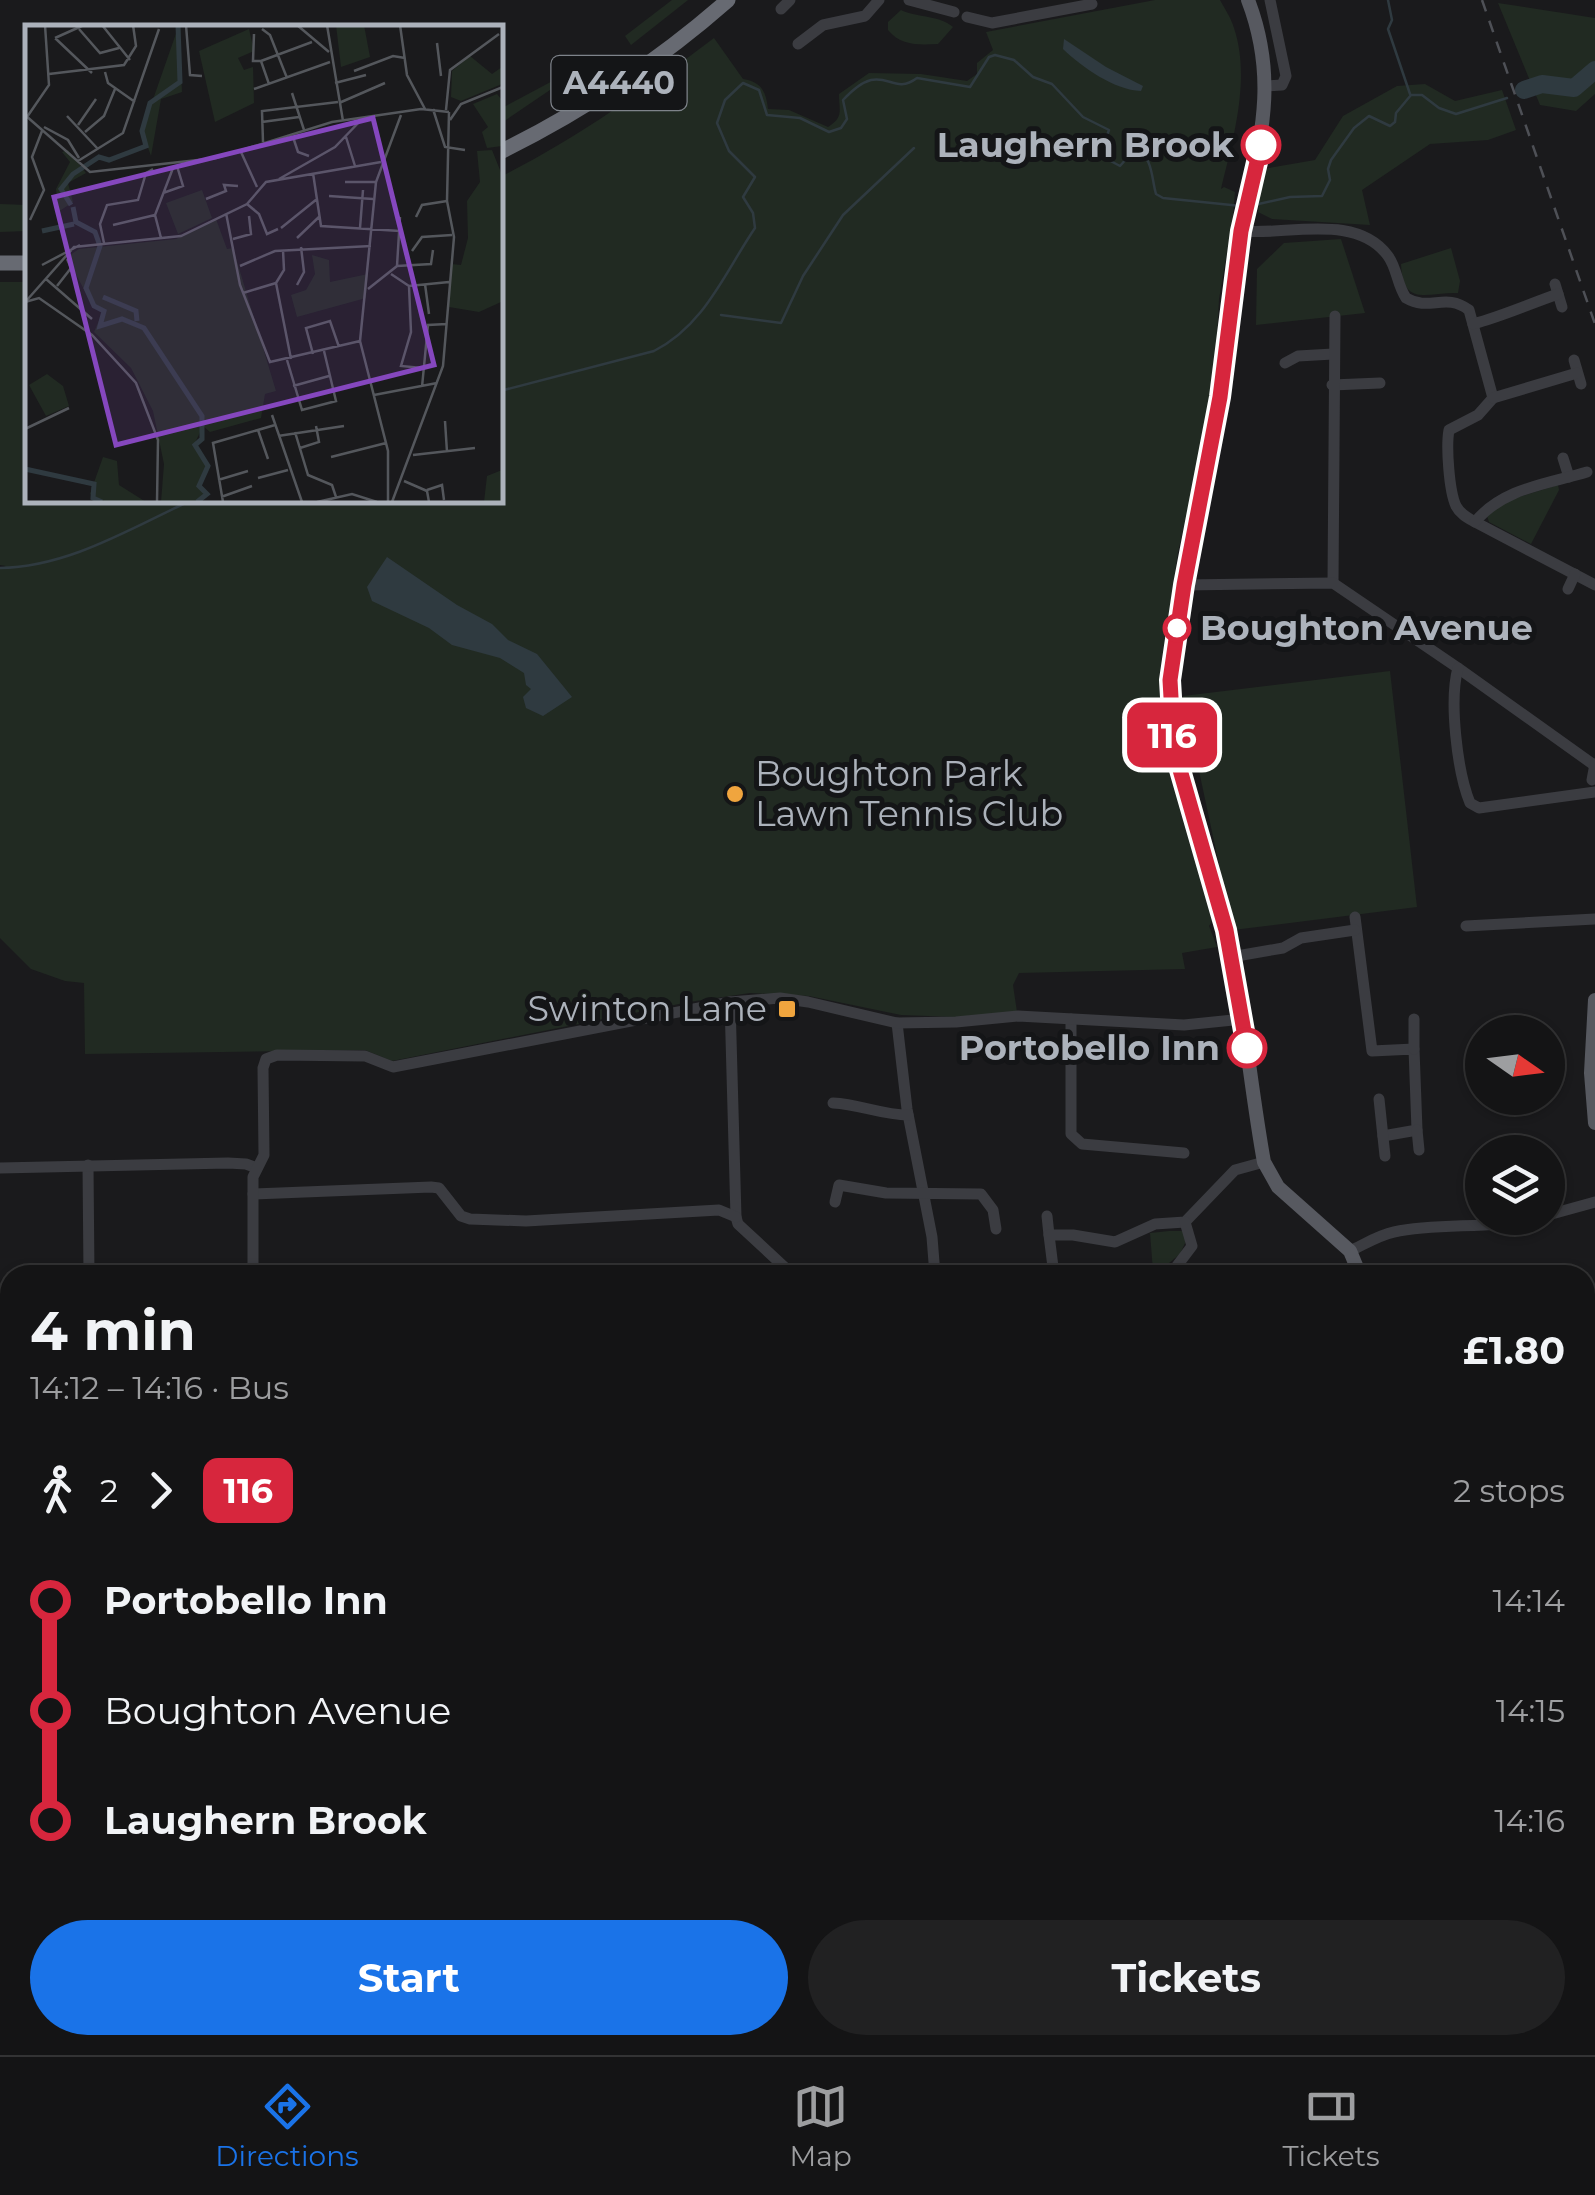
<!DOCTYPE html>
<meta charset="utf-8">
<style>
body{margin:0;font-family:Montserrat,sans-serif;background:#212122;color:#f1f3f6;height:100vh;display:flex;flex-direction:column;font-size:38px;white-space:nowrap}
*{box-sizing:border-box;margin:0}
p{font-size:32px;color:#9d9ea0}
.icon{flex:none;width:55px;height:55px;fill:none;stroke:currentColor;stroke-width:2;stroke-linecap:round;stroke-linejoin:round}
.map{position:relative;flex:1;overflow:hidden}
.panel{position:absolute;left:0px;top:1265px;width:1595px;height:790px;display:flex;flex-direction:column;background:#141415;border-radius:30px 30px 0 0;box-shadow:0 2px 8px #0004,0 0 0 2px #333334}
.panel>*{flex:none}
.badge{padding:0 20px;border-radius:15px;font-size:35px;line-height:65px}
.needle{width:65px;rotate:104deg}
.buttons{position:absolute;left:1465px;top:1015px;display:grid;gap:20px}
.buttons a{display:grid;place-items:center;width:100px;height:100px;border-radius:50%;background:#141415;box-shadow:0 2px 8px #0004,0 0 0 2px #333334;font-size:50px}
.map>.badge{position:absolute;translate:-50% -50%;box-shadow:0 0 0 5px #fff}
.legs{display:flex;align-items:center;gap:15px;height:110px;padding:0 30px;font-size:32px}
.legs p{margin-inline-start:auto}
.overview{display:flex;align-items:center;justify-content:space-between;height:170px;padding:0 30px}
h1{font-size:55px;font-weight:700;line-height:75px}
.action{display:flex;gap:20px;margin-top:auto;padding:20px 30px}
.action a{flex:1;height:115px;border-radius:60px;background:#1a73e8;color:#fff;font-size:40px;font-weight:700;line-height:115px;text-align:center}
.action a+a{background:#212122;color:#f1f3f6}
ul{padding:0 30px;list-style:none}
li{display:flex;align-items:center;gap:35px;height:110px;font-size:38px}
li i{display:grid;place-items:center;width:15px;height:100%;margin:0 12px;background:currentColor}
li i::after{content:'';width:25px;height:25px;margin:-12px;border:8px solid;border-radius:50%;background:#141415}
li p{margin-inline-start:auto}
li:first-child i{background:linear-gradient(#0000 50%,currentColor 0)}
li:last-child i{background:linear-gradient(currentColor 50%,#0000 0)}
.tabs{display:flex;justify-content:space-around;align-items:center;height:140px;border-top:2px solid #333334;background:#141415;font-size:28px;color:#9d9ea0}
.tabs a{display:grid;justify-items:center;gap:5px}
.tabs .current{color:#1a73e8}
.map>svg:first-child{display:block}
.green{fill:#212a22}
.water{fill:#2f3a40}
.lines{fill:none;stroke-linecap:round;stroke-linejoin:round}
.stream{stroke:#2f3a40;stroke-width:2.5}
.river{stroke:#2f3a40;stroke-width:18}
.minor{stroke:#3b3c41;stroke-width:11}
.major{stroke:#575960;stroke-width:14}
.highway{stroke:#676a72;stroke-width:15}
.rail{stroke:#4e5056;stroke-width:2.5;stroke-dasharray:12 10;stroke-linecap:butt}
.line-1-casing{stroke:#fff;stroke-width:22}
.line-1{stroke:#d7263d;stroke-width:15}
.stop-1-dot{fill:#fff;stroke:#d7263d;stroke-width:5}
.poi-dot{fill:#f0a53e;stroke:#141517;stroke-width:4}
.labels{text-anchor:middle;stroke-width:10;stroke-linejoin:round;paint-order:stroke}
.shield{fill:#141517;stroke:#7e838a;stroke-width:2.5}
.shield-label{font-size:32px;font-weight:bold;fill:#acb2bb}
.stop-label{font-size:35px;font-weight:bold;fill:#acb2bb;stroke:#141517;text-anchor:end}
.poi-label{font-size:35px;fill:#acb2bb;stroke:#141517;text-anchor:start}
.inset-river{fill:none;stroke:#2f3a40;stroke-width:5}
.inset-road{fill:none;stroke:#54575c;stroke-width:2.5}
.view{fill:#8547be;fill-opacity:0.15;stroke:#8547be;stroke-width:5}
.inset-edge{fill:none;stroke:#acb2bb;stroke-width:5}
</style>
<div class="map">
<svg width="1595" height="2055" viewBox="0 0 1595 2055">
<rect width="100%" height="100%" fill="#1a1a1c"/>
<g class="green">
<polygon points="672,0 688,0 631,45 625,36"/>
<path d="M1155,0H1220C1225,9 1231,18 1234,28C1251,79 1233,139 1221,189L1224,187L1235,192L1233,215L1237,216L1232,222L1219,299L1214,395L1178,552L1159,678L1161,727L1167,765L1212,921L1209,926L1217,947L1182,953L1185,969L1019,973L1013,985L1017,1012L956,1017L901,1015L809,996L750,993L689,1002L392,1061L365,1050L85,1054L84,983L65,981L31,969L0,938V569L6,566L0,565V282H27L28,500H500V177C576,139 646,89 714,38L743,79C762,82 766,92 768,109L789,110L828,127C844,117 839,111 839,94L869,73L921,74L967,81L977,74V63L993,50L986,32Z"/>
<polygon points="1498,3 1595,18 1595,94 1576,111 1540,105"/>
<path d="M901,10C917,18 940,15 953,27L938,44C919,45 901,46 888,30V22Z"/>
<polygon points="603,54 500,124 500,109"/>
<polygon points="1425,84 1455,101 1502,90 1516,130 1488,140 1430,144 1362,190 1370,225 1272,219 1258,212 1263,169 1315,160 1343,116 1397,86"/>
<polygon points="0,204 27,205 27,231 0,232"/>
<polygon points="1341,239 1365,313 1256,325 1257,269 1284,243"/>
<path d="M1451,248L1460,281L1458,293C1427,292 1403,308 1401,264Z"/>
<polygon points="1558,485 1559,490 1531,544 1489,522 1487,516 1506,501"/>
<polygon points="1390,671 1417,907 1233,930 1183,696"/>
<polygon points="1169,1231 1183,1231 1186,1241 1180,1254 1158,1272 1153,1271 1150,1233"/>
</g>
<g class="water">
<path d="M1064,39L1106,67L1143,86L1141,91C1114,90 1082,67 1063,49Z"/>
<polygon points="387,557 457,605 492,624 508,640 537,654 572,697 543,716 526,708 523,697 531,689 526,685 524,673 500,658 452,645 429,628 372,601 367,587"/>
</g>
<g class="lines">
<g class="stream">
<polyline points="1388,0 1392,20 1388,29 1410,94"/>
<polyline points="1254,205 1290,197 1322,196 1330,180 1328,169 1331,160 1354,128 1369,116 1390,126 1395,122 1396,113 1411,95 1422,95 1439,108 1456,114 1507,98"/>
<polyline points="721,315 781,323 803,276 843,215 914,148"/>
<path d="M500,391L654,351C705,325 725,272 755,228L753,213L743,197L755,177L729,151L717,123L725,100L743,83L759,90L767,115L800,118L829,132L841,128L847,119L843,100C884,56 889,99 917,78L970,87L989,57L995,55L1014,60L1033,77L1052,84L1083,117L1109,130L1101,152L1105,158L1120,166L1135,149C1153,157 1151,176 1156,194L1163,198L1241,206"/>
<path d="M0,568C69,567 131,528 192,500"/>
</g>
<polyline class="river" points="1524,90 1542,84 1574,88 1595,70"/>
<g class="minor">
<polyline points="909,0 954,12"/>
<polyline points="781,9 790,0"/>
<polyline points="967,17 992,23 1092,4"/>
<polyline points="798,44 823,25 865,16 879,0"/>
<polyline points="1266,86 1282,85 1286,76 1270,0"/>
<path d="M1241,231C1285,236 1356,212 1388,256C1397,268 1397,285 1406,298C1430,312 1445,292 1469,310L1493,398L1478,415L1449,430C1446,446 1449,491 1456,506C1460,514 1468,518 1475,522L1595,585"/>
<polyline points="1555,284 1562,307"/>
<path d="M1473,324C1503,316 1529,304 1558,294"/>
<polyline points="1574,360 1581,384"/>
<polyline points="1285,363 1298,356 1333,354"/>
<polyline points="1332,385 1380,383"/>
<polyline points="1493,398 1577,373"/>
<polyline points="1563,458 1569,477"/>
<path d="M1475,522C1503,488 1547,484 1587,472"/>
<polyline points="1333,583 1335,316"/>
<polyline points="1184,585 1333,583 1458,668 1594,765"/>
<polyline points="1568,589 1575,574"/>
<path d="M1458,668C1449,700 1457,771 1470,803L1479,808L1595,792"/>
<polyline points="1592,780 1595,764"/>
<polyline points="1355,917 1372,1051 1414,1049 1417,1130 1383,1136"/>
<polyline points="1466,926 1595,919"/>
<polyline points="1231,957 1283,948 1301,938 1355,930"/>
<polyline points="730,1002 736,1217 738,1224 793,1275"/>
<polyline points="1071,1019 1071,1134 1082,1144 1184,1153"/>
<polyline points="897,1023 907,1109 932,1237 935,1275"/>
<polyline points="1414,1049 1414,1019"/>
<polyline points="1379,1099 1385,1156"/>
<path d="M833,1103C859,1104 882,1115 908,1115"/>
<polyline points="1417,1130 1419,1150"/>
<polyline points="88,1165 89,1275"/>
<polyline points="0,1168 228,1163 246,1164 257,1168"/>
<polyline points="253,1194 431,1187 439,1188 461,1216 470,1219 526,1221 719,1210 736,1217"/>
<polyline points="835,1202 839,1185 886,1193 981,1194 993,1210 996,1229"/>
<polyline points="1548,1215 1595,1202"/>
<polyline points="1047,1216 1049,1235"/>
<path d="M1350,1251C1365,1244 1379,1235 1394,1232C1441,1222 1491,1230 1537,1218"/>
<polyline points="253,1275 253,1177 264,1155 263,1068 266,1059 277,1055 365,1056 393,1067 730,1002 780,998 808,1002 897,1023 956,1022 1018,1016 1184,1025 1243,1019"/>
<polyline points="1054,1275 1049,1235 1073,1235 1115,1242 1155,1224 1185,1222 1235,1170 1264,1162"/>
<polyline points="1170,1275 1192,1246 1185,1222"/>
<polyline points="0,1406 10,1406"/>
<polyline points="1585,1545 1595,1543"/>
<polyline points="0,1839 10,1842"/>
<polyline points="3,1974 10,1949"/>
<polyline points="1585,1992 1595,1997"/>
<polyline points="157,2045 189,2055"/>
<polyline points="863,2045 895,2055"/>
<polyline points="92,2055 95,2045"/>
<polyline points="514,2055 515,2045"/>
<polyline points="640,2055 642,2045"/>
</g>
<g class="major">
<path d="M1248,0C1284,94 1252,161 1237,253C1230,300 1227,348 1220,396C1207,491 1177,584 1170,680C1163,765 1207,849 1226,930C1244,1006 1250,1085 1264,1162L1278,1187L1350,1251L1360,1275"/>
<polyline points="1595,1000 1591,1073 1595,1123"/>
<polyline points="0,1621 10,1620"/>
<polyline points="1325,2045 1337,2055"/>
</g>
<g class="highway">
<path d="M500,152C581,112 661,59 728,0"/>
<polyline points="0,263 28,263"/>
</g>
<polyline class="rail" points="1482,0 1595,324"/>
</g>
<g class="lines">
<g class="line-1-casing">
<polyline id="line-1" points="1247,1048 1226,930 1174,749 1170,680 1184,585 1220,397 1241,231 1261,145"/>
</g>
<use href="#line-1" class="line-1"/>
</g>
<g class="stop-1-dot">
<circle cx="1261" cy="145" r="18"/>
<circle cx="1177" cy="628" r="12"/>
<circle cx="1247" cy="1048" r="18"/>
</g>
<g class="poi-dot">
<circle cx="735" cy="794" r="10"/>
<rect x="777" y="999" width="20" height="20" rx="5"/>
</g>
<g class="labels">
<rect class="shield" x="551.5" y="56" width="135" height="54" rx="8"/>
<g class="shield-label">
<text x="619" y="94">A4440</text>
</g>
<g class="stop-label">
<text x="1234" y="157">Laughern Brook</text>
<text x="1200" y="640" text-anchor="start">Boughton Avenue</text>
<text x="1220" y="1060">Portobello Inn</text>
</g>
<g class="poi-label">
<text x="755" y="786">Boughton Park<tspan x="755" dy="40">Lawn Tennis Club</tspan></text>
<text x="767" y="1021" text-anchor="end">Swinton Lane</text>
</g>
</g>
<g transform="translate(25 25)">
<rect width="478" height="478" fill="#1a1a1c"/>
<path d="M154,0L157,67L136,74L126,131L117,106ZM311,0H339L345,32L316,42ZM224,4L229,26L213,33L219,45L228,42L229,78L190,97L174,26ZM445,31L467,49L477,42V59L436,76L426,72L427,46ZM472,69L477,75V121L462,123L457,107L463,102L448,79ZM43,125L61,148L43,158L48,177L33,187L31,164L45,137L37,127ZM467,125L477,150V285L476,277L454,287L424,282L426,239L436,240L443,213L442,176L455,157L452,126ZM177,165L187,193L153,209L141,178ZM191,194L202,224L208,223L251,366L240,369L236,393L185,407L178,401L169,420L184,441L174,461L183,468L177,477H136L139,439L128,386L106,343L69,307L78,286L68,282L42,232L54,224L151,214ZM287,230L304,235L305,257L343,249L341,273L272,292L266,270L281,265L290,249ZM22,349L38,361L44,381L21,391L4,360ZM78,432L92,436L94,460L121,477H81L65,469ZM477,445V477H459L462,451Z" fill="#212a22"/>
<path class="inset-river" d="M46,180L36,164L48,149L74,132L84,135L121,121L117,106L125,78L155,57L153,0M48,182L51,197L70,207L75,221L61,263L69,281L79,286L75,301L97,294L119,303L177,391V414L170,420L183,441L174,461L182,469L172,477M17,206L49,199M78,272L111,286L112,296M0,444L69,459L68,473L77,477"/>
<path class="inset-road" d="M77,0L105,35M161,0L165,50L177,51M272,0L304,27M302,0L318,96M375,0L382,50L400,84M54,4L75,28L94,23M237,4L245,10L262,53M229,9L228,36H236L244,59M30,13L67,48M30,13L59,0M412,18L416,51M236,36L287,17M329,46L368,31L380,33M80,47L83,58L110,77M24,49L99,40L111,21L108,0M310,58L341,50M229,64L305,37M267,68L279,105M314,78L360,58M408,84L420,122L440,125M421,85L425,45L474,9M0,90L65,147L191,133L307,97L396,84L424,87M42,91L72,123M2,92L24,60L20,0M425,95L436,79L478,62M237,97L274,92M53,100L71,74M19,102L43,115L54,133M60,107L79,91L90,64M267,109L273,127L284,131M321,112L330,141M238,117L237,86L313,77M216,127L232,162M53,136L98,108L134,4M288,148L296,201L375,206M254,154L310,122L338,93M320,157H351M138,168L158,161L152,141M304,171L348,174M181,174L201,166L199,160L213,161M222,179L234,189L242,209L253,204M201,188L215,260L245,337L335,316M391,192L397,180L422,176M5,195L19,165L7,132L17,106M88,200L130,190M256,203L292,174M335,203L338,165M136,213L130,190L148,143M272,213L295,191M208,214L226,209L224,191M79,218L75,199L82,180L113,175L121,148L128,144M387,226L397,212L427,210M17,240L55,220M215,241L250,226L346,221M372,241L406,239L408,225M366,249L384,261L424,257M21,254L67,294M251,258L266,334M251,258L259,245L258,225M400,259L404,289M272,260L279,247L276,222M32,261L46,243L42,234M384,261L386,307L376,341L397,343M343,264L372,241L375,192M218,268L251,258M2,275L49,222L156,211L222,179L241,157L356,137M0,277L14,273L67,310L111,358L133,415L132,477M288,329L281,303L305,296L314,322M262,335L277,385L311,376L299,326M268,361L304,351M397,362L403,300L422,299M349,370L412,358M247,390L277,477M420,396L422,427M0,404L44,383M233,405L243,434M270,407L283,450L307,460L311,472M253,411L319,401M275,423L294,417L291,401M388,430L450,423M306,432L361,418M233,453L263,445M193,455L223,446M379,456L402,466L404,477M402,465L417,460L419,475M196,472L227,461M198,477L188,418L250,400M292,477L327,469L352,477M363,477V426L335,316L351,157L376,90M367,477L418,341L429,212L422,176L424,87"/>
<path class="view" d="M348,93L409,340L91,420L29,172Z"/>
<rect width="478" height="478" class="inset-edge"/>
</g>
</svg>
<div class="buttons">
<a><svg class="needle" viewBox="-14 -14 28 28"><path d="M0-13l5 13h-10z" fill="#e53935"/><path d="M0 13l5-13h-10z" fill="#9d9ea0"/></svg></a>
<a><svg class="icon" aria-label="layers" viewBox="0 0 24 24"><path d="M12 4l9 5-9 5-9-5zM3 14l9 5 9-5"/></svg></a>
</div>
<b class="badge" style="left:1172px;top:735px;background:#d7263d;color:#fff">116</b>
<section class="panel">
<div class="overview"><div><h1>4 min</h1><p>14:12 – 14:16 · Bus</p></div><b>£1.80</b></div>
<div class="legs"><svg class="icon" aria-label="walk" viewBox="0 0 24 24"><circle cx="13" cy="4" r="2"/><path d="M13 8l-2 6 4 7M11 14l-3 7M7 12l3-4h3l4 4"/></svg>2<svg class="icon" aria-label="forward" viewBox="0 0 24 24"><path d="M9 5l7 7-7 7"/></svg><b class="badge" style="background:#d7263d;color:#fff">116</b><p>2 stops</p></div>
<ul>
<li><i style="color:#d7263d"></i><b>Portobello Inn</b><p>14:14</p></li>
<li><i style="color:#d7263d"></i><span>Boughton Avenue</span><p>14:15</p></li>
<li><i style="color:#d7263d"></i><b>Laughern Brook</b><p>14:16</p></li>
</ul>
<div class="action"><a>Start</a><a>Tickets</a></div>
</section>
</div>
<nav class="tabs">
<a class="current"><svg class="icon" aria-label="directions" viewBox="0 0 24 24"><path d="M12 3l9 9-9 9-9-9zM9 14v-3h6M13 9l2 2-2 2"/></svg>Directions</a>
<a><svg class="icon" aria-label="map" viewBox="0 0 24 24"><path d="M3 6l6-2 6 2 6-2v14l-6 2-6-2-6 2zM9 4v14M15 6v14"/></svg>Map</a>
<a><svg class="icon" aria-label="tickets" viewBox="0 0 24 24"><path d="M3 7h18v10H3zM15 7v10"/></svg>Tickets</a>
</nav>
